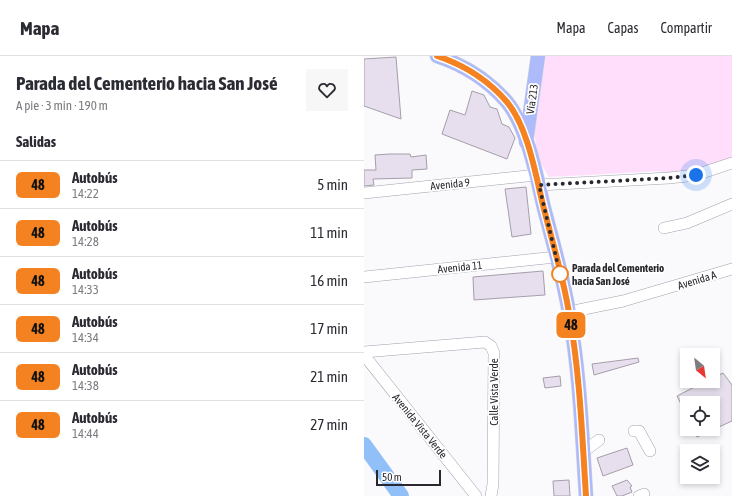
<!DOCTYPE html>
<html lang="es">
<meta charset="utf-8">
<style>
body{margin:0;font-family:"Asap Condensed",sans-serif;background:#f7f7f7;color:#2b2b33;height:100vh;display:flex;flex-direction:column;font-size:15px;white-space:nowrap}
*{box-sizing:border-box;margin:0}
p{font-size:13px;color:#7c7c81}
.icon{flex:none;width:22px;height:22px;fill:none;stroke:currentColor;stroke-width:2;stroke-linecap:round;stroke-linejoin:round}
.map{position:relative;flex:1;overflow:hidden}
.drawer{display:flex;flex-direction:column;background:#fff;width:364px}
.drawer>*{flex:none}
.badge{padding:0 8px;border-radius:6px;font-size:14px;line-height:26px}
.needle{width:26px;rotate:151deg}
.controls{position:absolute;left:316px;top:292px;display:grid;gap:8px}
.controls a{display:grid;place-items:center;width:40px;height:40px;border-radius:0px;background:#fff;box-shadow:0 2px 6px #0003;font-size:20px}
.scale{position:absolute;left:12px;bottom:10px;width:65px;box-sizing:border-box;padding-left:4px;border:2px solid #29282e;border-top:0;font-size:11px;line-height:14px;white-space:nowrap;color:#29282e;-webkit-text-stroke:3px #fff;paint-order:stroke}
.you{position:absolute;width:20px;height:20px;margin:-10px;border:3px solid #fff;border-radius:50%;background:#1a73e8;box-shadow:0 0 0 6px #1a73e833}
.map>.badge{position:absolute;translate:-50% -50%;box-shadow:0 0 0 2px #fff}
h2{padding:0 16px;font-size:15px;line-height:36px}
.round{display:grid;place-items:center;flex:none;width:42px;height:42px;border-radius:0px;background:#f7f7f7}
.summary{display:flex;align-items:center;justify-content:space-between;height:68px;padding:0 16px}
h1{font-size:19px;font-weight:700;line-height:30px}
ul{padding:0;list-style:none}
li{display:flex;align-items:center;gap:12px;height:48px;padding:0 16px;border-top:1px solid #e1e1e2}
li div{flex:1}
li b{display:block;font-size:15px}
li em{font-style:normal}
li .badge{min-width:44px;font-weight:700;text-align:center}
header{display:flex;align-items:center;gap:24px;box-sizing:border-box;height:56px;padding:0 20px;background:#fff;border-bottom:1px solid #e1e1e2}
header strong{font-size:19px}
nav{display:flex;gap:22px;margin-inline-start:auto;font-size:14px}
main{display:flex;flex:1;min-height:0}
.map>svg:first-child{display:block}
.green{fill:#fedefb}
.lines{fill:none;stroke-linecap:round;stroke-linejoin:round}
.river{stroke:#91c0f9;stroke-width:16}
.building{fill:#e7dfed;stroke:#a59eaa}
.minor-casing{stroke:#a2a1ae;stroke-width:12}
.major-casing{stroke:#d8d8d9;stroke-width:15}
.minor{stroke:#fff;stroke-width:11}
.major{stroke:#adbbfb;stroke-width:14}
.line-casing{stroke:#fff;stroke-width:9}
.line{stroke:#f58220;stroke-width:6}
.walk{stroke:#29282e;stroke-width:4;stroke-dasharray:0 7.2}
.stop-dot{fill:#fff;stroke:#f58220;stroke-width:2}
.labels{text-anchor:middle;stroke-width:3.5;stroke-linejoin:round;paint-order:stroke}
.street-label{font-size:11px;fill:#29282e;stroke:#fff}
.stop-label{font-size:11px;font-weight:bold;fill:#29282e;stroke:#fff;text-anchor:start}
</style>
<header>
<strong>Mapa</strong>
<nav><a>Mapa</a><a>Capas</a><a>Compartir</a></nav>
</header>
<main>
<section class="drawer">
<div class="summary"><div><h1>Parada del Cementerio hacia San José</h1><p>A pie · 3 min · 190 m</p></div><a class="round"><svg class="icon" aria-label="heart" viewBox="0 0 24 24"><path d="M12 20l-8-8c-3-5 5-10 8-4 3-6 11-1 8 4z"/></svg></a></div>
<h2>Salidas</h2>
<ul>
<li><span class="badge" style="background:#f58220;color:#111">48</span><div><b>Autobús</b><p>14:22</p></div><em>5 min</em></li>
<li><span class="badge" style="background:#f58220;color:#111">48</span><div><b>Autobús</b><p>14:28</p></div><em>11 min</em></li>
<li><span class="badge" style="background:#f58220;color:#111">48</span><div><b>Autobús</b><p>14:33</p></div><em>16 min</em></li>
<li><span class="badge" style="background:#f58220;color:#111">48</span><div><b>Autobús</b><p>14:34</p></div><em>17 min</em></li>
<li><span class="badge" style="background:#f58220;color:#111">48</span><div><b>Autobús</b><p>14:38</p></div><em>21 min</em></li>
<li><span class="badge" style="background:#f58220;color:#111">48</span><div><b>Autobús</b><p>14:44</p></div><em>27 min</em></li>
</ul>
</section>
<div class="map">
<svg width="368" height="440" viewBox="0 0 368 440">
<rect width="100%" height="100%" fill="#fafafd"/>
<polygon class="green" points="179,0 368,0 368,102 314,119 294,115 185,121 175,104 170,77"/>
<g class="lines">
<polyline class="river" points="0,389 37,440"/>
</g>
<g class="building">
<polygon points="32,1 37,63 0,50 0,3"/>
<polygon points="108,35 120,39 126,51 133,53 138,68 145,71 151,82 143,103 78,78 86,54 101,59"/>
<polygon points="26,98 46,98 47,101 62,99 63,113 48,114 48,122 9,123 10,129 0,130 0,114 12,114 11,99"/>
<polygon points="162,131 167,178 148,181 141,133"/>
<polygon points="179,215 181,239 110,244 109,221"/>
<polygon points="274,302 275,306 230,319 228,308"/>
<polygon points="359,317 368,329 368,365 333,381 329,373 349,373 349,347 323,347 323,360 313,340 342,325 349,325 349,322"/>
<polygon points="196,320 197,330 181,332 179,322"/>
<polygon points="263,392 269,409 239,420 233,402"/>
<polygon points="205,424 206,440 190,440 189,425"/>
<polygon points="263,424 268,430 266,431 268,436 258,440 253,440 248,430"/>
</g>
<g class="lines">
<g class="minor-casing">
<g id="minor">
<polyline points="175,129 305,122 332,119 368,107"/>
<polyline points="0,137 172,119"/>
<polyline points="300,172 323,167 368,148"/>
<polyline points="0,221 192,201"/>
<polyline points="205,256 259,245 368,213"/>
<polyline points="0,296 121,286 127,290 130,297 129,428 127,440"/>
<polyline points="0,299 112,440"/>
<polyline points="270,375 275,375 286,395"/>
<polyline points="219,396 235,384"/>
<polyline points="275,440 280,438"/>
</g>
</g>
<g class="major-casing">
<g id="major">
<path d="M73,0C100,9 124,24 143,46C163,71 172,117 179,148C188,184 199,220 205,257C216,317 218,379 222,440"/>
<polyline points="162,86 174,0"/>
</g>
</g>
<use href="#minor" class="minor"/>
<use href="#major" class="major"/>
</g>
<g class="lines">
<g class="line-casing">
<path id="line" d="M73,0C100,9 124,24 143,46C163,70 171,115 178,145C187,182 199,219 205,257C216,317 218,379 222,440"/>
</g>
<use href="#line" class="line"/>
<polyline class="walk" points="196,218 175,129 305,122 332,119"/>
</g>
<circle class="stop-dot" cx="196" cy="218" r="8"/>
<g class="labels">
<g class="street-label">
<text transform="translate(168 43) rotate(-82)" y="4">Vía 213</text>
<text transform="translate(86 128) rotate(-6)" y="4">Avenida 9</text>
<text transform="translate(96 211) rotate(-6)" y="4">Avenida 11</text>
<text transform="translate(333 224) rotate(-17)" y="4">Avenida A</text>
<text transform="translate(130 336) rotate(-90)" y="4">Calle Vista Verde</text>
<text transform="translate(56 370) rotate(51)" y="4">Avenida Vista Verde</text>
</g>
<g class="stop-label">
<text x="208" y="216">Parada del Cementerio<tspan x="208" dy="13">hacia San José</tspan></text>
</g>
</g>
</svg>
<div class="controls">
<a><svg class="needle" viewBox="-14 -14 28 28"><path d="M0-13l5 13h-10z" fill="#e53935"/><path d="M0 13l5-13h-10z" fill="#7c7c81"/></svg></a>
<a><svg class="icon" aria-label="locate" viewBox="0 0 24 24"><circle cx="12" cy="12" r="6"/><path d="M12 2v4M12 18v4M2 12h4M18 12h4"/></svg></a>
<a><svg class="icon" aria-label="layers" viewBox="0 0 24 24"><path d="M12 4l9 5-9 5-9-5zM3 14l9 5 9-5"/></svg></a>
</div>
<div class="scale">50 m</div>
<div class="you" style="left:332px;top:119px"></div>
<b class="badge" style="left:207px;top:269px;background:#f58220;color:#111">48</b>
</div>
</main>
